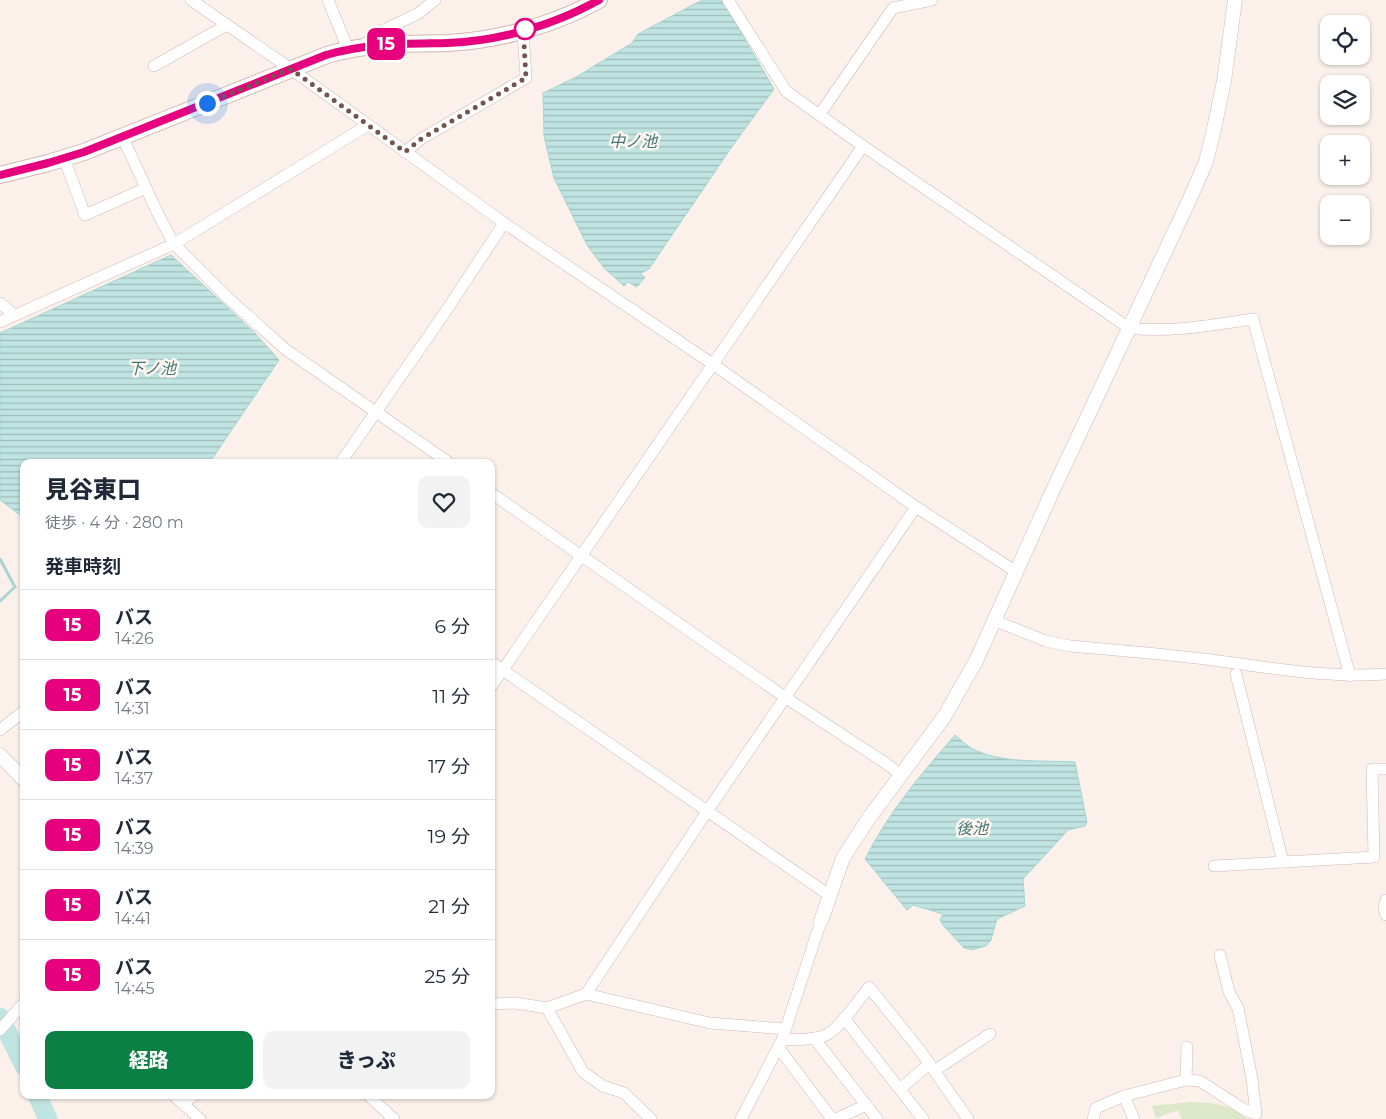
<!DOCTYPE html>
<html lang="ja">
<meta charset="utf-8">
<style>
body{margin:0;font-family:Montserrat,"Noto Sans JP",sans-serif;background:#f2f2f3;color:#1f2937;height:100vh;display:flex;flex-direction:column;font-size:19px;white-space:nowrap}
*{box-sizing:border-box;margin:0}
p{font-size:16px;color:#747a83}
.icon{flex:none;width:28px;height:28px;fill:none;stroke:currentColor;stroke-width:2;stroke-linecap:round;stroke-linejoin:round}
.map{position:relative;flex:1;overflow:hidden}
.side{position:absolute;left:20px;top:459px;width:475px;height:640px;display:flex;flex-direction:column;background:#fff;border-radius:10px;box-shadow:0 1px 4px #0004}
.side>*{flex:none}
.badge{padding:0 10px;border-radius:8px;font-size:18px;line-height:32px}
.controls{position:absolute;left:1320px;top:15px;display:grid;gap:10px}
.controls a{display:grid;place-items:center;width:50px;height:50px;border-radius:10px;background:#fff;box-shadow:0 1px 4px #0004;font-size:25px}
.you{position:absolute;width:25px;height:25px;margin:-12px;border:4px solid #fff;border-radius:50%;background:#1a73e8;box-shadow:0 0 0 8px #1a73e833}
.map>.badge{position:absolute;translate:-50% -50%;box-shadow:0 0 0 2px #fff}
h2{padding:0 25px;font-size:19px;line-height:45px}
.round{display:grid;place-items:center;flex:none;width:52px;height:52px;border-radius:10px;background:#f2f2f3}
.summary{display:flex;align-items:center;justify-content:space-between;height:85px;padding:0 25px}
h1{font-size:24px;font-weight:800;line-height:38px}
.cta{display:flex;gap:10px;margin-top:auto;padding:10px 25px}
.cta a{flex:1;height:58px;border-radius:10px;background:#0b8043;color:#fff;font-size:20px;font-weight:800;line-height:58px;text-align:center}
.cta a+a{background:#f2f2f3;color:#1f2937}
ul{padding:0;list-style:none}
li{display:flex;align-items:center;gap:15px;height:70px;padding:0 25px;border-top:1px solid #e0e1e3}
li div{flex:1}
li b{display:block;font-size:19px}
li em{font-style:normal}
li .badge{min-width:55px;font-weight:700;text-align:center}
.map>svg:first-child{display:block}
.pitch{fill:#dce8c9}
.water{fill:url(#water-rules);stroke:#a6d5d2}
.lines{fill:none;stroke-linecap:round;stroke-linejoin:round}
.stream{stroke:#a6d5d2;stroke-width:3}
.river{stroke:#bfe4e1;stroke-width:19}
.minor-casing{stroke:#cfb9b3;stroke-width:12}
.tertiary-casing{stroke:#cfb9b3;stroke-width:15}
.secondary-casing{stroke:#d1b8b1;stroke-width:18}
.minor{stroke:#fff;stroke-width:11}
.tertiary{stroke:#fff;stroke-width:14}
.secondary{stroke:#fff;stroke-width:16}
.line-casing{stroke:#fff;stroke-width:11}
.line{stroke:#e6007e;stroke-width:8}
.walk{stroke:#74544f;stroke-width:5;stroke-dasharray:0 9}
.stop-dot{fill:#fff;stroke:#e6007e;stroke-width:2.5}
.labels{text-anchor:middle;stroke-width:5;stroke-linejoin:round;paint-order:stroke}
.water-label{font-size:16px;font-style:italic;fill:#437876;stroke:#fef6f0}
</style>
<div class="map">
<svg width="1386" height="1119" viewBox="0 0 1386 1119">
<defs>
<pattern id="water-rules" width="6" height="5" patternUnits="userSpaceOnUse" patternTransform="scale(1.25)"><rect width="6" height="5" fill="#bfe4e1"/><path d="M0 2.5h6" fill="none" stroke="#a0bbb9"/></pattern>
</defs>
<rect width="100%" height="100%" fill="#fbf1ea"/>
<path class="pitch" d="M1188,1102C1208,1102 1232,1104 1247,1119H1182L1178,1110L1156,1118L1152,1106Z"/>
<g class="water">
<polygon points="702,0 722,0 774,89 731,148 649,269 640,274 645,277 637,287 628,282 624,286 604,268 587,245 554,178 544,136 543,93 576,77 632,43 638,34"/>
<polygon points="171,255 254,332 279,360 210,462 24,462 24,518 0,500 0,333"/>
<path d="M955,735C960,739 965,744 971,748C1000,764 1042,760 1075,762L1087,822L1085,826L1068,830L1023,879L1025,906L997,919L991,940L986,946L971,950L964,948L942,924L940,920L943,914L913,905L907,910L865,859C888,813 921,774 955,735Z"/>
</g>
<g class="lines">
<polyline class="stream" points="0,559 15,587 0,601"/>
<g class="river">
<polyline points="0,1017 24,1066"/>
<polyline points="37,1095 48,1119"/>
</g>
<g class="minor-casing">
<g id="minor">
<polyline points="191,0 291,69 504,223 714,365 916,507 1015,571"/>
<polyline points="328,0 348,49"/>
<path d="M728,0L786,91L863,146L1129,328C1170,333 1212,325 1253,319L1350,676"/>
<polyline points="363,46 376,34 419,13 435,0"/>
<polyline points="154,66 227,25"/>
<polyline points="820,114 893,8 932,0"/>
<polyline points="122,136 159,216 174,244 227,297 285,349 448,462"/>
<polyline points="405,152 421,139 526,78 523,30"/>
<polyline points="64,158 85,215 146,188"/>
<polyline points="0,303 14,315"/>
<polyline points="0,322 174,244 368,125"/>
<polyline points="341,462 444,314 504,223"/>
<polyline points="491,493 786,698 884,762 901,775"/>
<path d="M993,620L1046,641L1070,646C1125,651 1180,655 1234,663C1285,670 1334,678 1386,674"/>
<polyline points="491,662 829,895"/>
<polyline points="1236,674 1283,862"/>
<polyline points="491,687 863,146"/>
<polyline points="0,730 24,711"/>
<polyline points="1214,866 1374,857 1372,769 1386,769"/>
<polyline points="1386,900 1384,907 1386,915"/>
<polyline points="586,994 708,810 916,507"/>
<polyline points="491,1004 515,1003 547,1008 586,994 710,1023 785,1029"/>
<polyline points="547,1008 583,1072 603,1086 624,1093 651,1119"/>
<polyline points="844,1018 923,1119"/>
<polyline points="0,1030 24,1003"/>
<polyline points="814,1038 877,1119"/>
<path d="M782,1040C795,1039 816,1041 828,1034C841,1026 859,1000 869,987L919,1049L968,1119"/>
<polyline points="778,1047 832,1119"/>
<polyline points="934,1071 990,1034"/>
<polyline points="1186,1080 1187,1047"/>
<polyline points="900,1089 929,1064"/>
<polyline points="173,1095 200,1119"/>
<polyline points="368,1095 394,1119"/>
<polyline points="1124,1096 1134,1119"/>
<polyline points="183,1104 194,1095"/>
<polyline points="741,1119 782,1040 821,921"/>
<polyline points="836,1119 866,1105"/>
<polyline points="1093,1119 1096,1108 1124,1096 1186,1080 1200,1081 1243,1109 1256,1114 1252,1079 1238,1008 1229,992 1220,955"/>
</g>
</g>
<g class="tertiary-casing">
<g id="tertiary">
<polyline points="0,755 24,780"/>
<polyline points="821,921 843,858 869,818 944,717 976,661 1053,490 1187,205 1206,162 1214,129 1224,81 1235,0"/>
</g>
</g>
<g class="secondary-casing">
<path id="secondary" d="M0,175L48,163L84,152L327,55C367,43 407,44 448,43C500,40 554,25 599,0"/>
</g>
<use href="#minor" class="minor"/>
<use href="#tertiary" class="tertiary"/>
<use href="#secondary" class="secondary"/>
</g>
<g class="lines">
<g class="line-casing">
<path id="line" d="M0,175L48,163L84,152L326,55C367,43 406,44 448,43C500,41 554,25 599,0"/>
</g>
<use href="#line" class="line"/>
<polyline class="walk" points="207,103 291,69 405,152 421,139 526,78 524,43 525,29"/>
</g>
<circle class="stop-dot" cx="525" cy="29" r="10"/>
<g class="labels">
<g class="water-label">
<text x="633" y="147">中ノ池</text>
<text x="152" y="374">下ノ池</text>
<text x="972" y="834">後池</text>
</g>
</g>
</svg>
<div class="controls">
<a><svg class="icon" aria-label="locate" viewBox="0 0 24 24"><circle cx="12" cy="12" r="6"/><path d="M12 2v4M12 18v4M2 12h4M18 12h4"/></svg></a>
<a><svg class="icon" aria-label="layers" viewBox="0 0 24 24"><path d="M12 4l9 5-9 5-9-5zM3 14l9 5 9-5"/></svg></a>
<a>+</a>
<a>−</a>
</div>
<div class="you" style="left:207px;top:103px"></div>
<b class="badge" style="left:386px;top:44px;background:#e6007e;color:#fff">15</b>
<section class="side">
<div class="summary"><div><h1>見谷東口</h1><p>徒歩 · 4 分 · 280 m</p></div><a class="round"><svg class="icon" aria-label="heart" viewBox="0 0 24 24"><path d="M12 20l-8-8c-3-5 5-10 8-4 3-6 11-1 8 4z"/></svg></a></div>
<h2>発車時刻</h2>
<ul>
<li><span class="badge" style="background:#e6007e;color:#fff">15</span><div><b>バス</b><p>14:26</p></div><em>6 分</em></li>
<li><span class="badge" style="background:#e6007e;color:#fff">15</span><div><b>バス</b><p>14:31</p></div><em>11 分</em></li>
<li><span class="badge" style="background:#e6007e;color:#fff">15</span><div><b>バス</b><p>14:37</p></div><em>17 分</em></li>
<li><span class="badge" style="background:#e6007e;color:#fff">15</span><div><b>バス</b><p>14:39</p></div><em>19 分</em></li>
<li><span class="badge" style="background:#e6007e;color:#fff">15</span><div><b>バス</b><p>14:41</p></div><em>21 分</em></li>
<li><span class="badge" style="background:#e6007e;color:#fff">15</span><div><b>バス</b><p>14:45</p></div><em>25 分</em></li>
</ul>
<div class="cta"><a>経路</a><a>きっぷ</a></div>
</section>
</div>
